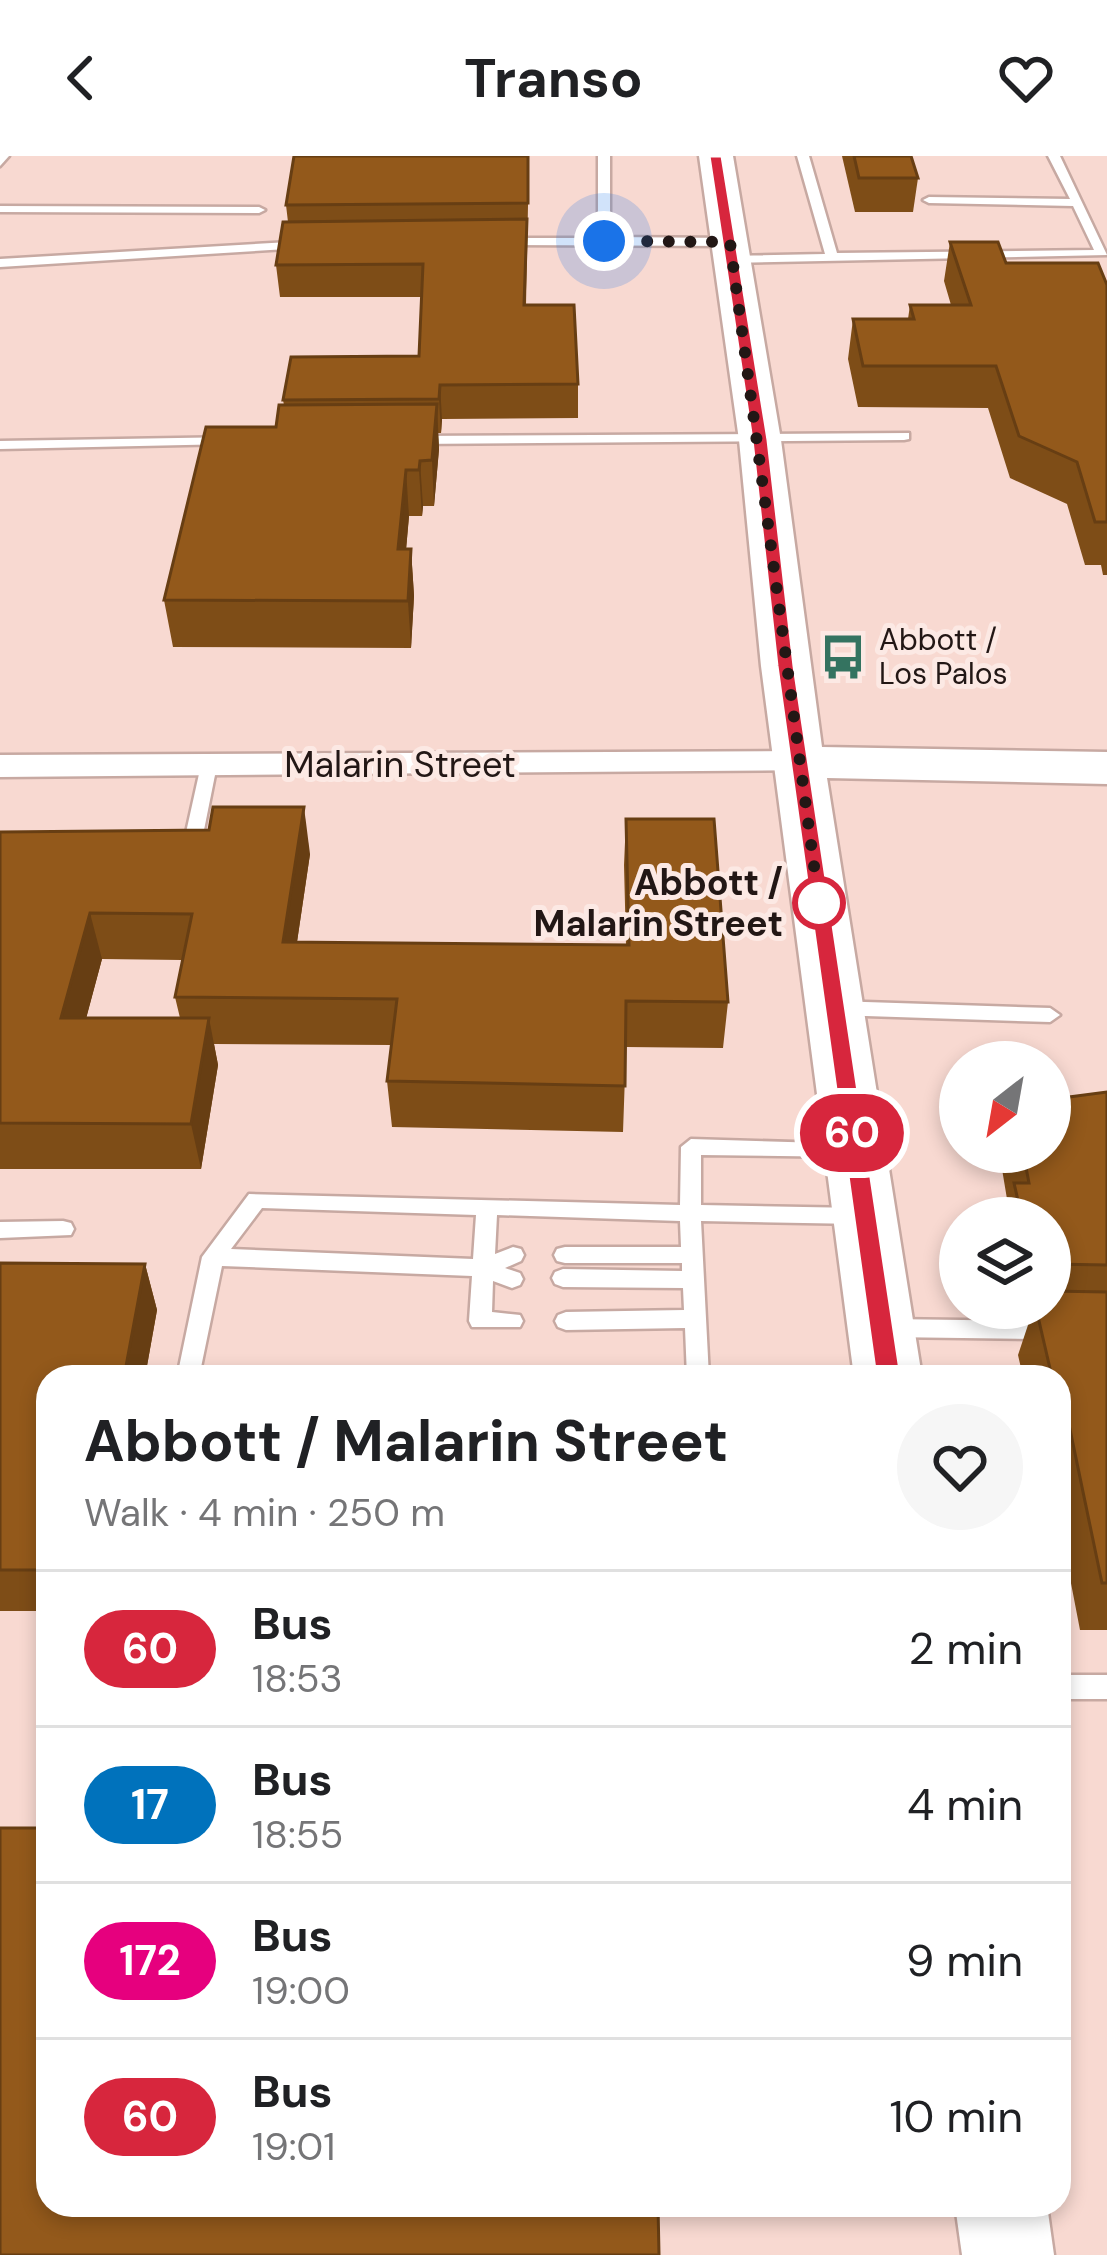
<!DOCTYPE html>
<meta charset="utf-8">
<style>
body{margin:0;font-family:"DM Sans",sans-serif;background:#f6f6f6;color:#202124;height:100vh;display:flex;flex-direction:column;font-size:45px;white-space:nowrap}
*{box-sizing:border-box;margin:0}
p{font-size:39px;color:#757577}
.icon{flex:none;width:66px;height:66px;fill:none;stroke:currentColor;stroke-width:2;stroke-linecap:round;stroke-linejoin:round}
.map{position:relative;flex:1;overflow:hidden}
.details{position:absolute;left:36px;top:1209px;width:1035px;height:852px;display:flex;flex-direction:column;background:#fff;border-radius:36px;box-shadow:0 6px 18px #0003}
.details>*{flex:none}
.badge{padding:0 24px;border-radius:39px;font-size:42px;line-height:78px}
.needle{width:78px;rotate:211deg}
.tools{position:absolute;left:939px;top:885px;display:grid;gap:24px}
.tools a{display:grid;place-items:center;width:132px;height:132px;border-radius:50%;background:#fff;box-shadow:0 6px 18px #0003;font-size:60px}
.you{position:absolute;width:60px;height:60px;margin:-30px;border:9px solid #fff;border-radius:50%;background:#1a73e8;box-shadow:0 0 0 18px #1a73e833}
.map>.badge{position:absolute;translate:-50% -50%;box-shadow:0 0 0 6px #fff}
.round{display:grid;place-items:center;flex:none;width:126px;height:126px;border-radius:63px;background:#f6f6f6}
.overview{display:flex;align-items:center;justify-content:space-between;height:204px;padding:0 48px}
h1{font-size:57px;font-weight:700;line-height:90px}
ul{padding:0;list-style:none}
li{display:flex;align-items:center;gap:36px;height:156px;padding:0 48px;border-top:3px solid #e0e0e0}
li div{flex:1}
li b{display:block;font-size:45px}
li em{font-style:normal}
li .badge{min-width:132px;font-weight:700;text-align:center}
header{display:flex;justify-content:space-between;align-items:center;height:156px;padding:0 48px;background:#fff;font-size:54px;font-weight:700}
.map>svg:first-child{display:block}
.lines{fill:none;stroke-linecap:round;stroke-linejoin:round}
.lane-casing{stroke:#c7a9a2;stroke-width:5}
.street-casing{stroke:#c7a9a2;stroke-width:5}
.secondary-casing{stroke:#c7a9a2;stroke-width:5}
.lane{fill:#fff;fill-rule:evenodd}
.street{fill:#fff;fill-rule:evenodd}
.secondary{fill:#fff;fill-rule:evenodd}
.wall{fill:#7e4d17;fill-rule:evenodd}
.shaded-wall{fill:#673e13}
.building{fill:#93591b;stroke:#673e13;stroke-width:3}
.line{fill:#d7263d;stroke:#fff;stroke-width:3}
.walk{stroke:#221715;stroke-width:12;stroke-dasharray:0 21.6}
.stop-dot{fill:#fff;stroke:#d7263d;stroke-width:6}
.labels{text-anchor:middle;stroke-width:10;stroke-linejoin:round;paint-order:stroke}
.far-poi-label{font-size:30px;fill:#221715;stroke:#fce9e4;text-anchor:start}
.street-label{font-size:36px;fill:#221715;stroke:#fce9e4}
.stop-label{font-size:36px;font-weight:bold;fill:#221715;stroke:#fce9e4;text-anchor:end}
</style>
<header><svg class="icon" aria-label="back" viewBox="0 0 24 24"><path d="M15 5l-7 7 7 7"/></svg>Transo<svg class="icon" aria-label="heart" viewBox="0 0 24 24"><path d="M12 20l-8-8c-3-5 5-10 8-4 3-6 11-1 8 4z"/></svg></header>
<div class="map">
<svg width="1107" height="2099" viewBox="0 0 1107 2099">
<rect width="100%" height="100%" fill="#f8d9d1"/>
<g class="lines">
<g class="lane-casing">
<g id="lane">
<polygon points="0,0 9,0 0,10"/>
<polygon points="598,0 610,0 610,81 731,82 737,86 731,90 498,89 498,83 502,82 598,82"/>
<polygon points="797,0 809,0 837,97 1094,94 1073,50 929,47 923,44 929,41 1070,43 1048,0 1060,0 1107,99 729,107 727,104 733,100 825,98"/>
<polygon points="0,50 259,51 265,54 259,57 0,56"/>
<polygon points="307,85 309,88 303,92 0,111 0,103"/>
<polygon points="909,277 909,283 904,284 413,288 406,284 413,280"/>
<polygon points="237,281 237,287 232,288 0,293 0,285"/>
<polygon points="209,604 217,609 199,699 190,705 181,699 201,609"/>
<polygon points="835,845 1050,852 1060,859 1050,866 835,859 825,852"/>
<path d="M691,983L858,988L861,993L858,998L851,1001L701,999V1049L859,1052L866,1054L870,1060L866,1066L859,1068L701,1065L709,1221H687L685,1172L566,1174L558,1171L555,1165L558,1159L566,1156L684,1154L683,1132L563,1131L555,1128L552,1122L555,1116L563,1113L682,1115V1107H565L557,1105L554,1099L557,1093L565,1091H681L680,1065L497,1059L495,1098L513,1091L521,1093L524,1099L521,1105L505,1112L520,1117L523,1123L520,1129L512,1132L493,1125L492,1156L520,1159L523,1165L520,1171H472L469,1165L472,1120L222,1110L199,1221H177L202,1101L249,1038L680,1049L681,991ZM262,1052L476,1059L473,1103L231,1093Z"/>
<polygon points="63,1065 71,1067 74,1073 71,1079 0,1082 0,1066"/>
<polygon points="888,1163 1107,1166 1107,1184 888,1181 880,1178 877,1172 880,1166"/>
<rect x="1059" y="1519" width="48" height="24"/>
</g>
</g>
<g class="street-casing">
<polygon id="street" points="799,595 812,598 817,606 812,614 0,621 0,599"/>
</g>
<g class="secondary-casing">
<g id="secondary">
<polygon points="699,0 733,0 781,284 822,591 1107,596 1107,628 827,622 922,1221 854,1221 761,510 739,284"/>
<polygon points="955,2049 1047,2049 1054,2099 962,2099"/>
</g>
</g>
<use href="#lane" class="lane"/>
<use href="#street" class="street"/>
<use href="#secondary" class="secondary"/>
</g>
<g class="wall">
<polygon points="529,0 526,149 578,228 578,262 442,263 441,277 438,277 439,293 434,350 423,350 422,360 409,360 406,393 411,393 414,440 411,492 173,491 164,444 276,271 284,249 283,244 419,200 422,141 280,141 276,109 288,66 286,49"/>
<polygon points="842,0 911,0 918,22 913,56 855,56"/>
<polygon points="950,86 1006,107 1107,129 1107,419 1103,419 1101,409 1085,409 1067,348 1010,322 988,252 858,251 848,203 853,163 908,163 910,149 951,149 944,125"/>
<path d="M626,663L728,846L723,892L626,891L623,976L392,971L387,925L392,889L214,888L218,909L201,1013H0V676L310,698L297,786L626,789L624,709ZM102,803L182,804L175,841L180,862H86Z"/>
<polygon points="1107,936 1107,1474 1080,1474 1059,1365 1059,1221 1023,1221 1018,1199 1031,1160 1016,1160 1014,1152 1050,1152 1050,1062 1004,1062 1008,1049 1002,1013 1006,996 1050,996"/>
<polygon points="0,1107 145,1108 157,1154 145,1221 48,1221 48,1455 0,1455"/>
</g>
<g class="shaded-wall">
<polygon points="440,229 442,263 441,277 439,243"/>
<polygon points="437,248 439,293 434,350 432,304"/>
<polygon points="420,305 423,350 422,360 419,314"/>
<polygon points="406,314 409,360 402,440 398,393"/>
<polygon points="411,393 414,440 411,492 408,445"/>
<polygon points="304,651 310,698 290,833 283,786"/>
<polygon points="90,757 102,803 74,908 61,862"/>
<polygon points="209,862 218,909 201,1013 191,968"/>
<polygon points="145,1108 157,1154 145,1221 124,1221"/>
</g>
<g class="building">
<polygon points="294,0 528,0 528,47 286,49"/>
<polygon points="854,0 911,0 918,22 859,22"/>
<polygon points="527,63 524,149 574,149 578,228 440,229 439,243 283,244 291,201 419,200 423,108 276,109 283,66"/>
<polygon points="950,86 998,86 1006,107 1098,107 1107,129 1107,366 1095,366 1077,306 1019,280 996,210 863,210 853,163 914,163 910,149 971,149"/>
<polygon points="437,248 432,304 420,305 419,314 406,314 398,393 411,393 408,445 164,444 206,271 276,271 279,249"/>
<polygon points="213,651 304,651 283,786 629,789 626,663 714,663 728,846 626,845 625,930 387,925 397,843 175,841 192,758 90,757 61,862 209,862 191,968 0,967 0,676 209,674"/>
<polygon points="1107,936 1107,1109 1050,1108 1050,1062 1022,1062 1014,1027 1029,1027 1023,996 1050,996 1050,947 1069,941"/>
<polygon points="0,1107 145,1108 124,1221 48,1221 48,1414 0,1414"/>
<polygon points="1050,1135 1107,1136 1107,1427 1102,1427 1062,1235 1059,1235 1059,1221 1052,1221 1036,1152 1050,1152"/>
<polygon points="0,1672 48,1672 48,2049 658,2049 659,2099 0,2099"/>
</g>
<polygon class="line" points="709,0 722,0 768,284 794,510 901,1221 888,1231 876,1221 777,510 752,284"/>
<g class="lines">
<polyline class="walk" points="604,85 730,86 819,747"/>
</g>
<defs>
<g id="bus-bare" transform="scale(3.6)"><path d="M-5-6H5V4H4V6H2V4H-2V6H-4V4H-5ZM-3.5-4V0h7V-4ZM-3.5 1.2v1.5H-2V1.2ZM2 1.2v1.5H3.5V1.2Z" fill="#347360" stroke="#fce9e4" stroke-width="2.5" paint-order="stroke"/></g>
</defs>
<g fill-rule="evenodd">
<use href="#bus-bare" x="843" y="501"/>
</g>
<circle class="stop-dot" cx="819" cy="747" r="24"/>
<g class="labels">
<g class="far-poi-label">
<text x="879" y="494">Abbott /<tspan x="879" dy="34">Los Palos</tspan></text>
</g>
<g class="street-label">
<text x="400" y="621">Malarin Street</text>
</g>
<g class="stop-label">
<text x="783" y="739">Abbott /<tspan x="783" dy="41">Malarin Street</tspan></text>
</g>
</g>
</svg>
<div class="tools">
<a><svg class="needle" viewBox="-14 -14 28 28"><path d="M0-13l5 13h-10z" fill="#e53935"/><path d="M0 13l5-13h-10z" fill="#757577"/></svg></a>
<a><svg class="icon" aria-label="layers" viewBox="0 0 24 24"><path d="M12 4l9 5-9 5-9-5zM3 14l9 5 9-5"/></svg></a>
</div>
<div class="you" style="left:604px;top:85px"></div>
<b class="badge" style="left:852px;top:977px;background:#d7263d;color:#fff">60</b>
<section class="details">
<div class="overview"><div><h1>Abbott / Malarin Street</h1><p>Walk · 4 min · 250 m</p></div><a class="round"><svg class="icon" aria-label="heart" viewBox="0 0 24 24"><path d="M12 20l-8-8c-3-5 5-10 8-4 3-6 11-1 8 4z"/></svg></a></div>
<ul>
<li><span class="badge" style="background:#d7263d;color:#fff">60</span><div><b>Bus</b><p>18:53</p></div><em>2 min</em></li>
<li><span class="badge" style="background:#0072bc;color:#fff">17</span><div><b>Bus</b><p>18:55</p></div><em>4 min</em></li>
<li><span class="badge" style="background:#e6007e;color:#fff">172</span><div><b>Bus</b><p>19:00</p></div><em>9 min</em></li>
<li><span class="badge" style="background:#d7263d;color:#fff">60</span><div><b>Bus</b><p>19:01</p></div><em>10 min</em></li>
</ul>
</section>
</div>
